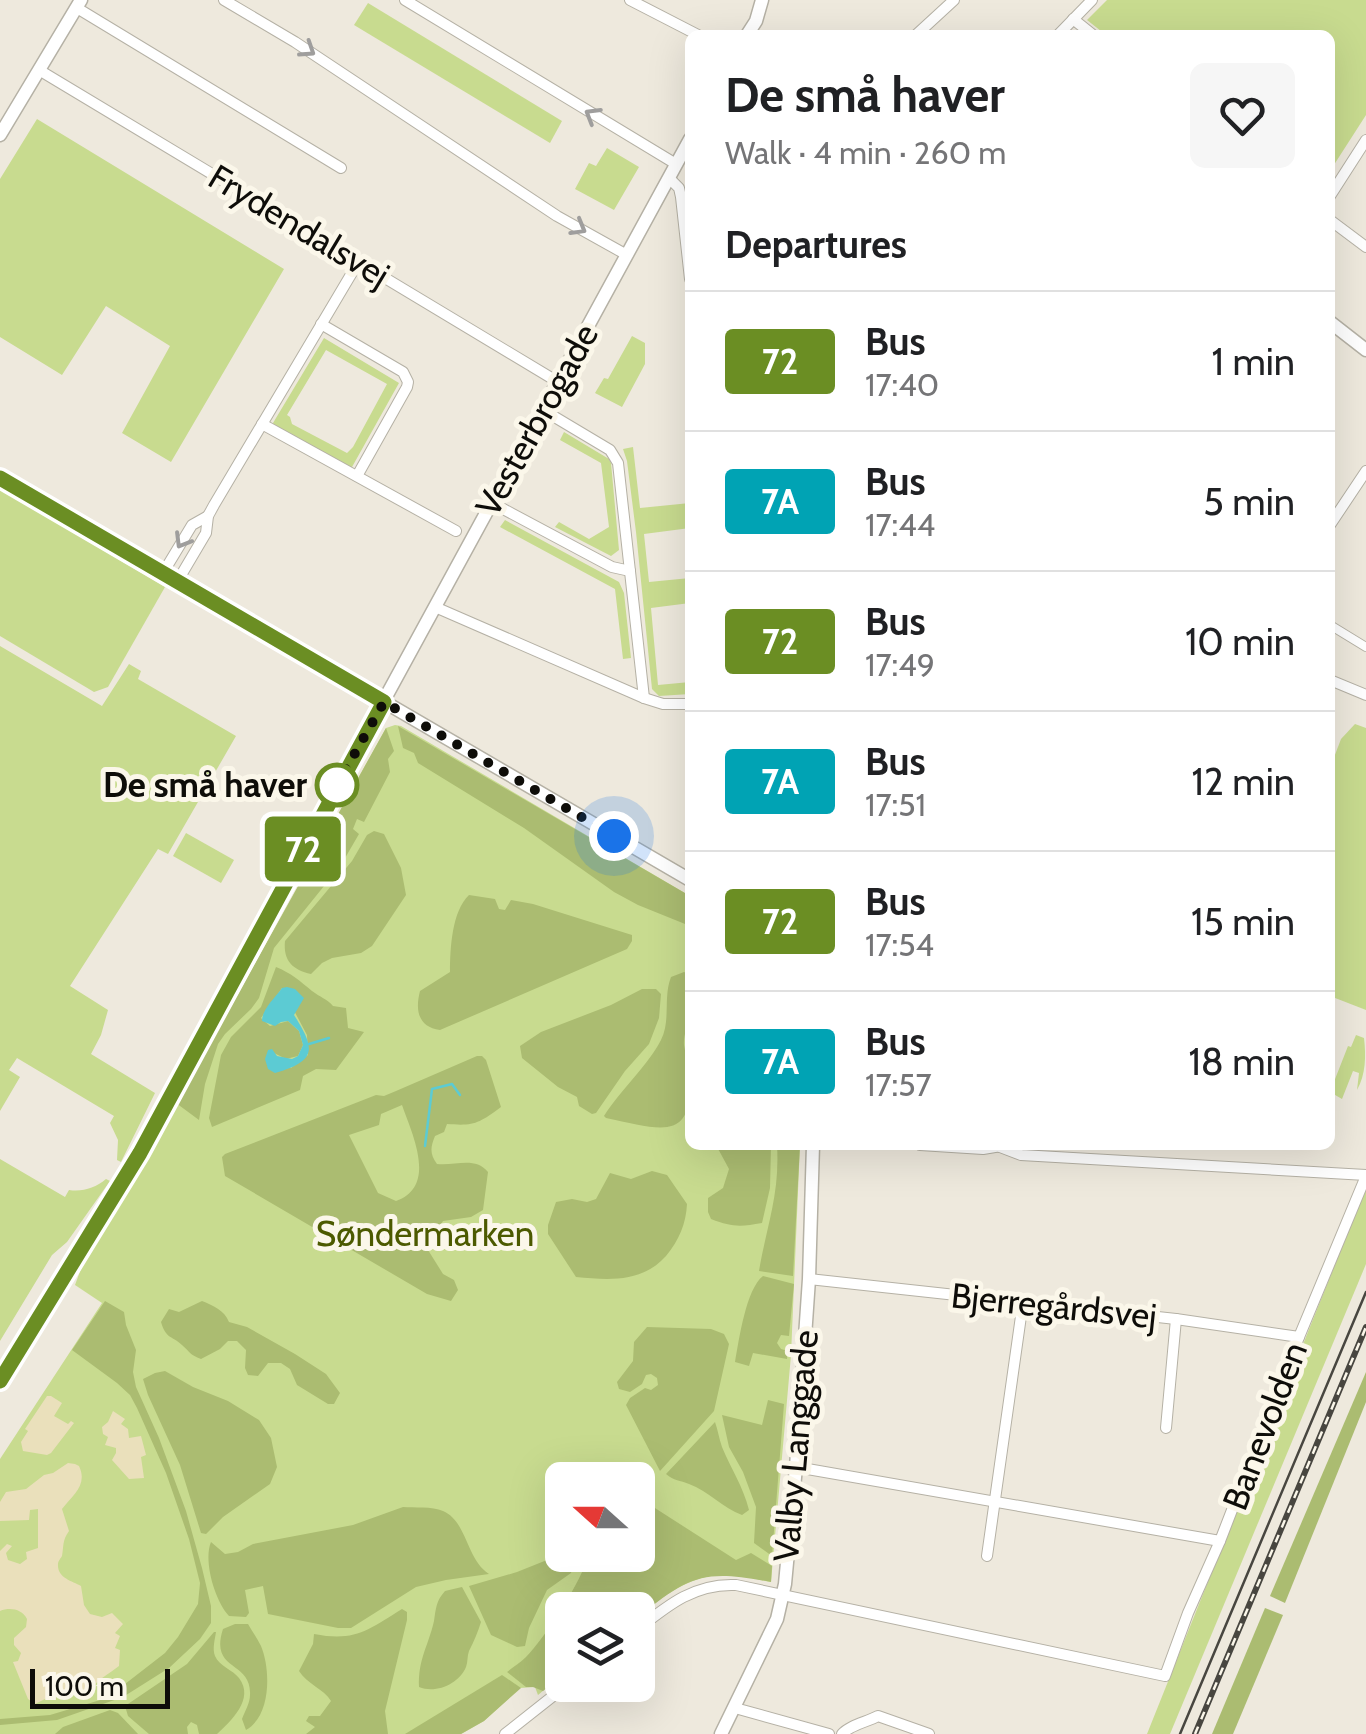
<!DOCTYPE html>
<meta charset="utf-8">
<style>
body{margin:0;font-family:Cabin,sans-serif;background:#f6f6f6;color:#202124;height:100vh;display:flex;flex-direction:column;font-size:38px;white-space:nowrap}
*{box-sizing:border-box;margin:0}
p{font-size:32px;color:#757577}
.icon{flex:none;width:55px;height:55px;fill:none;stroke:currentColor;stroke-width:2;stroke-linecap:round;stroke-linejoin:round}
.map{position:relative;flex:1;overflow:hidden}
.panel{position:absolute;left:685px;top:30px;width:650px;height:1120px;display:flex;flex-direction:column;background:#fff;border-radius:15px;box-shadow:0 10px 40px #0002}
.panel>*{flex:none}
.badge{padding:0 20px;border-radius:8px;font-size:35px;line-height:65px}
.needle{width:65px;rotate:291deg}
.fabs{position:absolute;left:545px;top:1462px;display:grid;gap:20px}
.fabs a{display:grid;place-items:center;width:110px;height:110px;border-radius:15px;background:#fff;box-shadow:0 10px 40px #0002;font-size:50px}
.scale{position:absolute;left:30px;bottom:25px;width:140px;box-sizing:border-box;padding-left:10px;border:5px solid #0e0d09;border-top:0;font-size:28px;line-height:35px;white-space:nowrap;color:#0e0d09;-webkit-text-stroke:8px #fbf7ea;paint-order:stroke}
.you{position:absolute;width:50px;height:50px;margin:-25px;border:8px solid #fff;border-radius:50%;background:#1a73e8;box-shadow:0 0 0 15px #1a73e833}
.map>.badge{position:absolute;translate:-50% -50%;box-shadow:0 0 0 5px #fff}
h2{padding:0 40px;font-size:38px;line-height:90px}
.round{display:grid;place-items:center;flex:none;width:105px;height:105px;border-radius:15px;background:#f6f6f6}
.summary{display:flex;align-items:center;justify-content:space-between;height:170px;padding:0 40px}
h1{font-size:48px;font-weight:700;line-height:75px}
ul{padding:0;list-style:none}
li{display:flex;align-items:center;gap:30px;height:140px;padding:0 40px;border-top:2px solid #e0e0e0}
li div{flex:1}
li b{display:block;font-size:38px}
li em{font-style:normal}
li .badge{min-width:110px;font-weight:700;text-align:center}
.map>svg:first-child{display:block}
.green{fill:#c8db8f;fill-rule:evenodd}
.forest{fill:#abbc71;fill-rule:evenodd}
.sand{fill:#eae0bb}
.water{fill:#5ccbd3}
.lines{fill:none;stroke-linecap:round;stroke-linejoin:round}
.stream{stroke:#5ccbd3;stroke-width:2.5}
.pedestrian-casing{stroke:#b5b1a5;stroke-width:10}
.minor-casing{stroke:#b5b1a5;stroke-width:12}
.tertiary-casing{stroke:#b5b1a5;stroke-width:15}
.pedestrian{stroke:#fff;stroke-width:8}
.minor{stroke:#fff;stroke-width:10}
.tertiary{stroke:#fff;stroke-width:12}
.tram{stroke:#484640;stroke-width:2.5}
.rail-casing{stroke:#484640;stroke-width:6}
.rail{stroke:#fbf7ea;stroke-width:2.5;stroke-dasharray:8;stroke-linecap:butt}
.oneway{stroke:#9f9e9d}
.line-casing{stroke:#fff;stroke-width:22}
.line{stroke:#6b8e23;stroke-width:15}
.walk{stroke:#0e0d09;stroke-width:10;stroke-dasharray:0 18}
.stop-dot{fill:#fff;stroke:#6b8e23;stroke-width:5}
.labels{text-anchor:middle;stroke-width:10;stroke-linejoin:round;paint-order:stroke}
.street-label{font-size:35px;fill:#0e0d09;stroke:#fbf7ea}
.stop-label{font-size:35px;font-weight:bold;fill:#0e0d09;stroke:#fbf7ea;text-anchor:end}
.park-label{font-size:35px;fill:#4c5a00;stroke:#fbf7ea}
</style>
<div class="map">
<svg width="1366" height="1734" viewBox="0 0 1366 1734">
<rect width="100%" height="100%" fill="#eee9dd"/>
<g class="green">
<polygon points="1107,0 1366,0 1366,115 1330,171 1330,35 1106,35 1087,20"/>
<polygon points="368,3 562,121 550,143 354,25"/>
<polygon points="37,119 284,269 171,462 122,433 170,346 106,306 62,375 0,337 0,179"/>
<polygon points="607,148 639,167 614,210 575,189 589,163 596,166"/>
<polygon points="632,336 645,343 645,364 622,407 595,393 604,378 608,379"/>
<path d="M324,338L399,383L352,467H347L274,426L273,423ZM326,350L387,384L353,447L347,453L292,424L290,417L287,415Z"/>
<polygon points="564,432 609,459 611,463 619,550 611,556 555,527 559,522 589,539 609,527 601,463 560,440"/>
<polygon points="633,447 640,508 690,503 690,528 644,534 649,582 690,578 690,603 651,608 658,685 690,682 690,694 659,696 652,689 636,532 627,461 623,449"/>
<polygon points="0,489 165,587 108,687 94,692 0,636"/>
<polygon points="505,520 619,582 624,593 631,658 623,659 615,589 500,527"/>
<polygon points="0,646 102,706 129,664 141,671 138,679 236,736 168,854 158,849 70,986 108,1010 101,1035 91,1054 155,1093 121,1162 117,1160 118,1140 110,1123 114,1116 17,1058 9,1070 20,1077 0,1111"/>
<polygon points="1355,724 1366,728 1366,1010 1330,996 1330,768 1341,739"/>
<path d="M395,725L401,726L690,896V1145H800L791,1355L771,1582C758,1580 744,1575 731,1575C693,1572 665,1595 638,1617V1610H562V1675L538,1695L535,1687L520,1688L484,1721L461,1734H0V1459L102,1303L75,1285L89,1247L146,1157L192,1072L202,1059L386,728ZM562,1480H638V1555H562Z"/>
<polygon points="186,833 234,860 221,883 173,856"/>
<path d="M1356,1035L1364,1038C1366,1056 1366,1074 1357,1090L1359,1073L1353,1071L1342,1099L1330,1092L1348,1046L1351,1047Z"/>
<path d="M0,1159L65,1197L69,1190C83,1192 95,1188 106,1179L110,1181L67,1242L52,1255L0,1341Z"/>
<polygon points="1366,1187 1366,1264 1170,1734 1147,1734"/>
</g>
<g class="forest">
<polygon points="398,726 690,896 690,926 638,905 614,892 524,828 418,763 414,753 403,748"/>
<polygon points="386,728 394,751 388,759 390,772 364,822 357,819 353,829 359,834 341,865 274,948 259,998 251,1009 225,1034 218,1044 205,1084 199,1120 176,1103 192,1072 202,1059"/>
<path d="M374,831L384,834L401,868L406,895L372,946L361,953L332,958L322,963L311,974C293,970 283,961 285,941L352,861L367,835Z"/>
<path d="M469,895L495,899L499,909L505,910L511,900L533,904L632,935V941L627,949L440,1030C418,1027 415,1010 420,991L450,972C450,948 452,911 469,895Z"/>
<path d="M276,967C291,973 300,981 312,991C320,997 327,999 333,1006L346,1008L348,1028L364,1032L336,1070L316,1069L303,1076L300,1090L212,1127L209,1118L221,1055L231,1037L261,1007ZM282,988L307,1035L308,1055L291,1068L268,1050L286,1059L298,1056L303,1045L299,1031L288,1021L270,1026L261,1018Z"/>
<path d="M684,972L690,975C690,988 691,1002 690,1014C689,1025 683,1034 684,1045C685,1053 688,1060 689,1068C696,1144 664,1130 606,1118L604,1116C620,1091 648,1065 661,1040C671,1020 663,997 671,977Z"/>
<polygon points="642,989 656,989 661,994 659,1018 649,1044 625,1071 596,1113 592,1114 579,1106 577,1097 558,1087 522,1058 520,1046 541,1032 611,1005"/>
<path d="M477,1056H482L486,1060L501,1107C478,1124 474,1126 447,1124L444,1132L435,1136C430,1148 430,1154 437,1164C456,1166 475,1156 488,1172L483,1210L471,1217L443,1221L430,1243L428,1250L443,1274L454,1280L458,1290L451,1301L427,1294L225,1176L222,1157L225,1154L376,1095L384,1096L396,1091ZM402,1105C412,1134 438,1186 396,1201L378,1193L349,1135L379,1125L381,1114Z"/>
<path d="M716,1145H771L770,1188L762,1223C740,1227 732,1227 711,1219L708,1212V1198L723,1188L729,1169Z"/>
<path d="M777,1145H800L793,1276L759,1271C767,1224 780,1194 777,1145Z"/>
<path d="M652,1171L667,1175L687,1204C686,1224 679,1240 666,1256C642,1283 609,1280 576,1277L548,1234V1225L556,1202L572,1199L587,1202L596,1199L610,1173L631,1179Z"/>
<path d="M763,1276L794,1284L789,1336L781,1335L777,1343L781,1349L788,1351L787,1359L753,1353L749,1366L735,1362C739,1340 746,1289 763,1276Z"/>
<polygon points="105,1301 124,1312 126,1325 136,1350 133,1372 136,1387 159,1438 186,1511 202,1568 211,1606 211,1623 200,1639 169,1668 123,1697 57,1720 0,1725 0,1719 50,1715 107,1698 165,1653 178,1637 198,1604 200,1583 189,1539 166,1473 137,1408 130,1395 117,1383 72,1350"/>
<path d="M202,1301C214,1306 224,1310 229,1322L247,1327L295,1354L326,1374L340,1393L334,1404H328L297,1385L290,1369L281,1363H268L258,1376L248,1375L245,1368L246,1350L237,1341H228L220,1349L201,1359C190,1355 190,1352 182,1345C171,1335 166,1339 161,1322L169,1309L179,1312Z"/>
<polygon points="647,1327 711,1329 724,1334 729,1344 714,1411 660,1471 626,1405 630,1398 645,1388 651,1390 658,1385 657,1378 651,1374 646,1375 642,1384 630,1392 619,1389 617,1382 633,1361 634,1342"/>
<polygon points="165,1371 193,1387 228,1401 259,1420 271,1438 277,1467 270,1484 223,1517 206,1534 201,1533 180,1465 148,1395 143,1379 155,1373"/>
<polygon points="1366,1372 1366,1402 1285,1603 1270,1596"/>
<polygon points="768,1400 784,1404 772,1556 754,1543 756,1507 743,1472 729,1447 722,1415 762,1425"/>
<path d="M715,1422C718,1430 719,1439 722,1447C731,1469 743,1486 749,1510L742,1515C723,1508 708,1491 689,1484C680,1480 674,1481 666,1474Z"/>
<path d="M644,1501L736,1560L751,1553L772,1566L771,1582C704,1569 690,1575 638,1617V1610H562V1675L543,1691L533,1687H526L507,1672C513,1667 520,1663 526,1657C544,1639 583,1580 588,1555H638L640,1536L638,1507Z"/>
<path d="M403,1507C414,1508 432,1506 443,1511C467,1521 466,1559 489,1574L446,1580L416,1587L351,1628H338L268,1614L263,1586L245,1590L249,1613L246,1617L229,1616C215,1601 203,1561 211,1542L225,1554L238,1552L253,1544L353,1525Z"/>
<polygon points="562,1554 577,1555 571,1573 547,1590 529,1628 525,1646 517,1647 491,1635 469,1586 517,1572"/>
<path d="M462,1587L481,1622C478,1632 474,1641 469,1651C467,1656 468,1662 466,1667C459,1684 436,1694 419,1687C418,1659 428,1647 434,1621C436,1608 436,1601 445,1591Z"/>
<polygon points="1265,1608 1283,1615 1233,1734 1212,1734"/>
<path d="M402,1609L407,1612V1620L385,1711L388,1734H306L315,1727L306,1721L309,1716H320L331,1701C324,1689 307,1684 299,1671L313,1644L314,1634C355,1642 368,1630 402,1609Z"/>
<path d="M235,1624H248C252,1631 257,1638 261,1646C271,1670 271,1716 246,1730L242,1719C245,1711 250,1703 250,1695C252,1660 209,1672 223,1629Z"/>
<path d="M214,1632H216C215,1639 212,1649 215,1656C219,1666 233,1670 239,1678C255,1699 231,1721 217,1734H199L197,1725L191,1722L187,1727L188,1734H149L128,1716L125,1706L187,1664Z"/>
<polygon points="502,1675 521,1688 484,1721 461,1734 405,1734"/>
<polygon points="110,1710 118,1713 138,1734 55,1734 63,1727"/>
</g>
<g class="sand">
<polygon points="47,1396 51,1396 62,1403 54,1416 68,1424 71,1421 74,1423 51,1453 47,1455 23,1451 21,1442 28,1431 25,1429"/>
<polygon points="113,1411 125,1419 121,1424 128,1429 129,1438 141,1436 146,1455 141,1457 144,1478 129,1479 112,1460 116,1453 116,1448 105,1445 108,1437 103,1434 102,1427 108,1422"/>
<path d="M68,1463L75,1464L79,1466C88,1485 73,1495 62,1509L69,1531C62,1541 64,1545 62,1556C61,1558 58,1561 58,1564C57,1578 72,1581 81,1586L84,1605L90,1614L102,1617L112,1613L123,1624L115,1633L120,1636L115,1648L120,1650L119,1666C109,1674 99,1678 91,1689L59,1692L35,1704L28,1699L13,1662L18,1661L21,1653L14,1645V1638L26,1627L27,1619C22,1609 10,1607 0,1611V1551L7,1544L12,1546L6,1553L8,1560L20,1564L27,1559L26,1552L38,1548V1509L30,1510L29,1520L0,1521V1502L6,1492L26,1489L44,1475L53,1473Z"/>
</g>
<path class="water" d="M287,987L295,989L304,998L294,1015C315,1048 318,1061 275,1073L268,1069L265,1059L268,1050L272,1049L277,1056L292,1059L298,1056L303,1045L299,1031L288,1021L281,1022L275,1026L262,1021C262,1009 275,998 282,988Z"/>
<g class="lines">
<g class="stream">
<polyline points="309,1044 329,1038"/>
<polyline points="425,1146 432,1089 452,1084 460,1095"/>
</g>
<g class="pedestrian-casing">
<polyline id="pedestrian" points="1330,625 1366,647"/>
</g>
<g class="minor-casing">
<g id="minor">
<polyline points="224,0 295,42 557,216 627,255"/>
<polyline points="405,0 676,164"/>
<polyline points="630,0 698,35"/>
<polyline points="77,8 341,168"/>
<polyline points="1073,19 1093,35"/>
<polyline points="916,35 954,0"/>
<polyline points="1058,35 1092,0"/>
<polyline points="39,70 558,382"/>
<polyline points="669,178 679,188 681,197 690,279"/>
<polyline points="1330,196 1366,140"/>
<polyline points="1330,220 1366,247"/>
<polyline points="321,324 403,372 408,382 407,387 357,476"/>
<polyline points="543,410 610,450 618,463 644,698"/>
<polyline points="262,424 456,531"/>
<polyline points="492,503 612,567 630,571"/>
<polyline points="1330,525 1366,471"/>
<polyline points="163,573 192,525 208,516"/>
<polyline points="177,582 206,533 208,516 214,505 359,261"/>
<polyline points="435,607 644,698 663,704 690,704"/>
<polyline points="1330,680 1366,695"/>
<polyline points="920,1145 983,1149 1001,1146"/>
<polyline points="1000,1147 1021,1155 1366,1175"/>
<polyline points="809,1279 1176,1319 1299,1337"/>
<polyline points="1166,1428 1176,1319"/>
<polyline points="796,1467 1220,1541"/>
<polyline points="987,1556 1023,1302"/>
<path d="M638,1629C668,1605 695,1583 736,1585L1165,1676L1188,1613L1220,1541L1299,1337L1366,1176"/>
<polyline points="735,1708 829,1734"/>
<polyline points="505,1734 567,1685"/>
<path d="M842,1734C850,1725 867,1722 878,1716L929,1734"/>
</g>
</g>
<g class="tertiary-casing">
<g id="tertiary">
<polyline points="747,35 756,21 762,0"/>
<polyline points="0,135 81,0"/>
<polyline points="1330,322 1366,350"/>
<polyline points="0,478 690,880"/>
<polyline points="0,1381 140,1153 340,781 690,139"/>
<polyline points="721,1734 777,1619 785,1584 796,1467 809,1279 813,1145"/>
</g>
</g>
<use href="#pedestrian" class="pedestrian"/>
<use href="#minor" class="minor"/>
<use href="#tertiary" class="tertiary"/>
<polyline class="tram" points="1180,1734 1366,1292"/>
<g class="rail-casing">
<polyline id="rail" points="1195,1734 1366,1327"/>
</g>
<use href="#rail" class="rail"/>
</g>
<defs><path id="oneway-chevron" d="M-2-3.5L2.5 0L-2 3.5" fill="none" stroke-width="1.6" stroke-linecap="round" stroke-linejoin="round" transform="scale(2.5)"/></defs>
<g class="oneway">
<use href="#oneway-chevron" transform="translate(308 50) rotate(33)"/>
<use href="#oneway-chevron" transform="translate(592 115) rotate(-149)"/>
<use href="#oneway-chevron" transform="translate(579 228) rotate(30)"/>
<use href="#oneway-chevron" transform="translate(182 541) rotate(121)"/>
</g>
<g class="lines">
<g class="line-casing">
<polyline id="line" points="0,478 384,702 140,1153 0,1381"/>
</g>
<use href="#line" class="line"/>
<polyline class="walk" points="337,785 384,702 614,836"/>
</g>
<circle class="stop-dot" cx="337" cy="785" r="20"/>
<g class="labels">
<g class="street-label">
<text transform="translate(299 226) rotate(31)" y="12">Frydendalsvej</text>
<text transform="translate(537 420) rotate(-61)" y="12">Vesterbrogade</text>
<text transform="translate(1054 1306) rotate(6)" y="12">Bjerregårdsvej</text>
<text transform="translate(1265 1426) rotate(-69)" y="12">Banevolden</text>
<text transform="translate(796 1446) rotate(-85)" y="12">Valby Langgade</text>
</g>
<g class="stop-label">
<text x="307" y="797">De små haver</text>
</g>
<g class="park-label">
<text x="425" y="1246">Søndermarken</text>
</g>
</g>
</svg>
<div class="fabs">
<a><svg class="needle" viewBox="-14 -14 28 28"><path d="M0-13l5 13h-10z" fill="#e53935"/><path d="M0 13l5-13h-10z" fill="#757577"/></svg></a>
<a><svg class="icon" aria-label="layers" viewBox="0 0 24 24"><path d="M12 4l9 5-9 5-9-5zM3 14l9 5 9-5"/></svg></a>
</div>
<div class="scale">100 m</div>
<div class="you" style="left:614px;top:836px"></div>
<b class="badge" style="left:303px;top:849px;background:#6b8e23;color:#fff">72</b>
<section class="panel">
<div class="summary"><div><h1>De små haver</h1><p>Walk · 4 min · 260 m</p></div><a class="round"><svg class="icon" aria-label="heart" viewBox="0 0 24 24"><path d="M12 20l-8-8c-3-5 5-10 8-4 3-6 11-1 8 4z"/></svg></a></div>
<h2>Departures</h2>
<ul>
<li><span class="badge" style="background:#6b8e23;color:#fff">72</span><div><b>Bus</b><p>17:40</p></div><em>1 min</em></li>
<li><span class="badge" style="background:#00a3b4;color:#fff">7A</span><div><b>Bus</b><p>17:44</p></div><em>5 min</em></li>
<li><span class="badge" style="background:#6b8e23;color:#fff">72</span><div><b>Bus</b><p>17:49</p></div><em>10 min</em></li>
<li><span class="badge" style="background:#00a3b4;color:#fff">7A</span><div><b>Bus</b><p>17:51</p></div><em>12 min</em></li>
<li><span class="badge" style="background:#6b8e23;color:#fff">72</span><div><b>Bus</b><p>17:54</p></div><em>15 min</em></li>
<li><span class="badge" style="background:#00a3b4;color:#fff">7A</span><div><b>Bus</b><p>17:57</p></div><em>18 min</em></li>
</ul>
</section>
</div>
